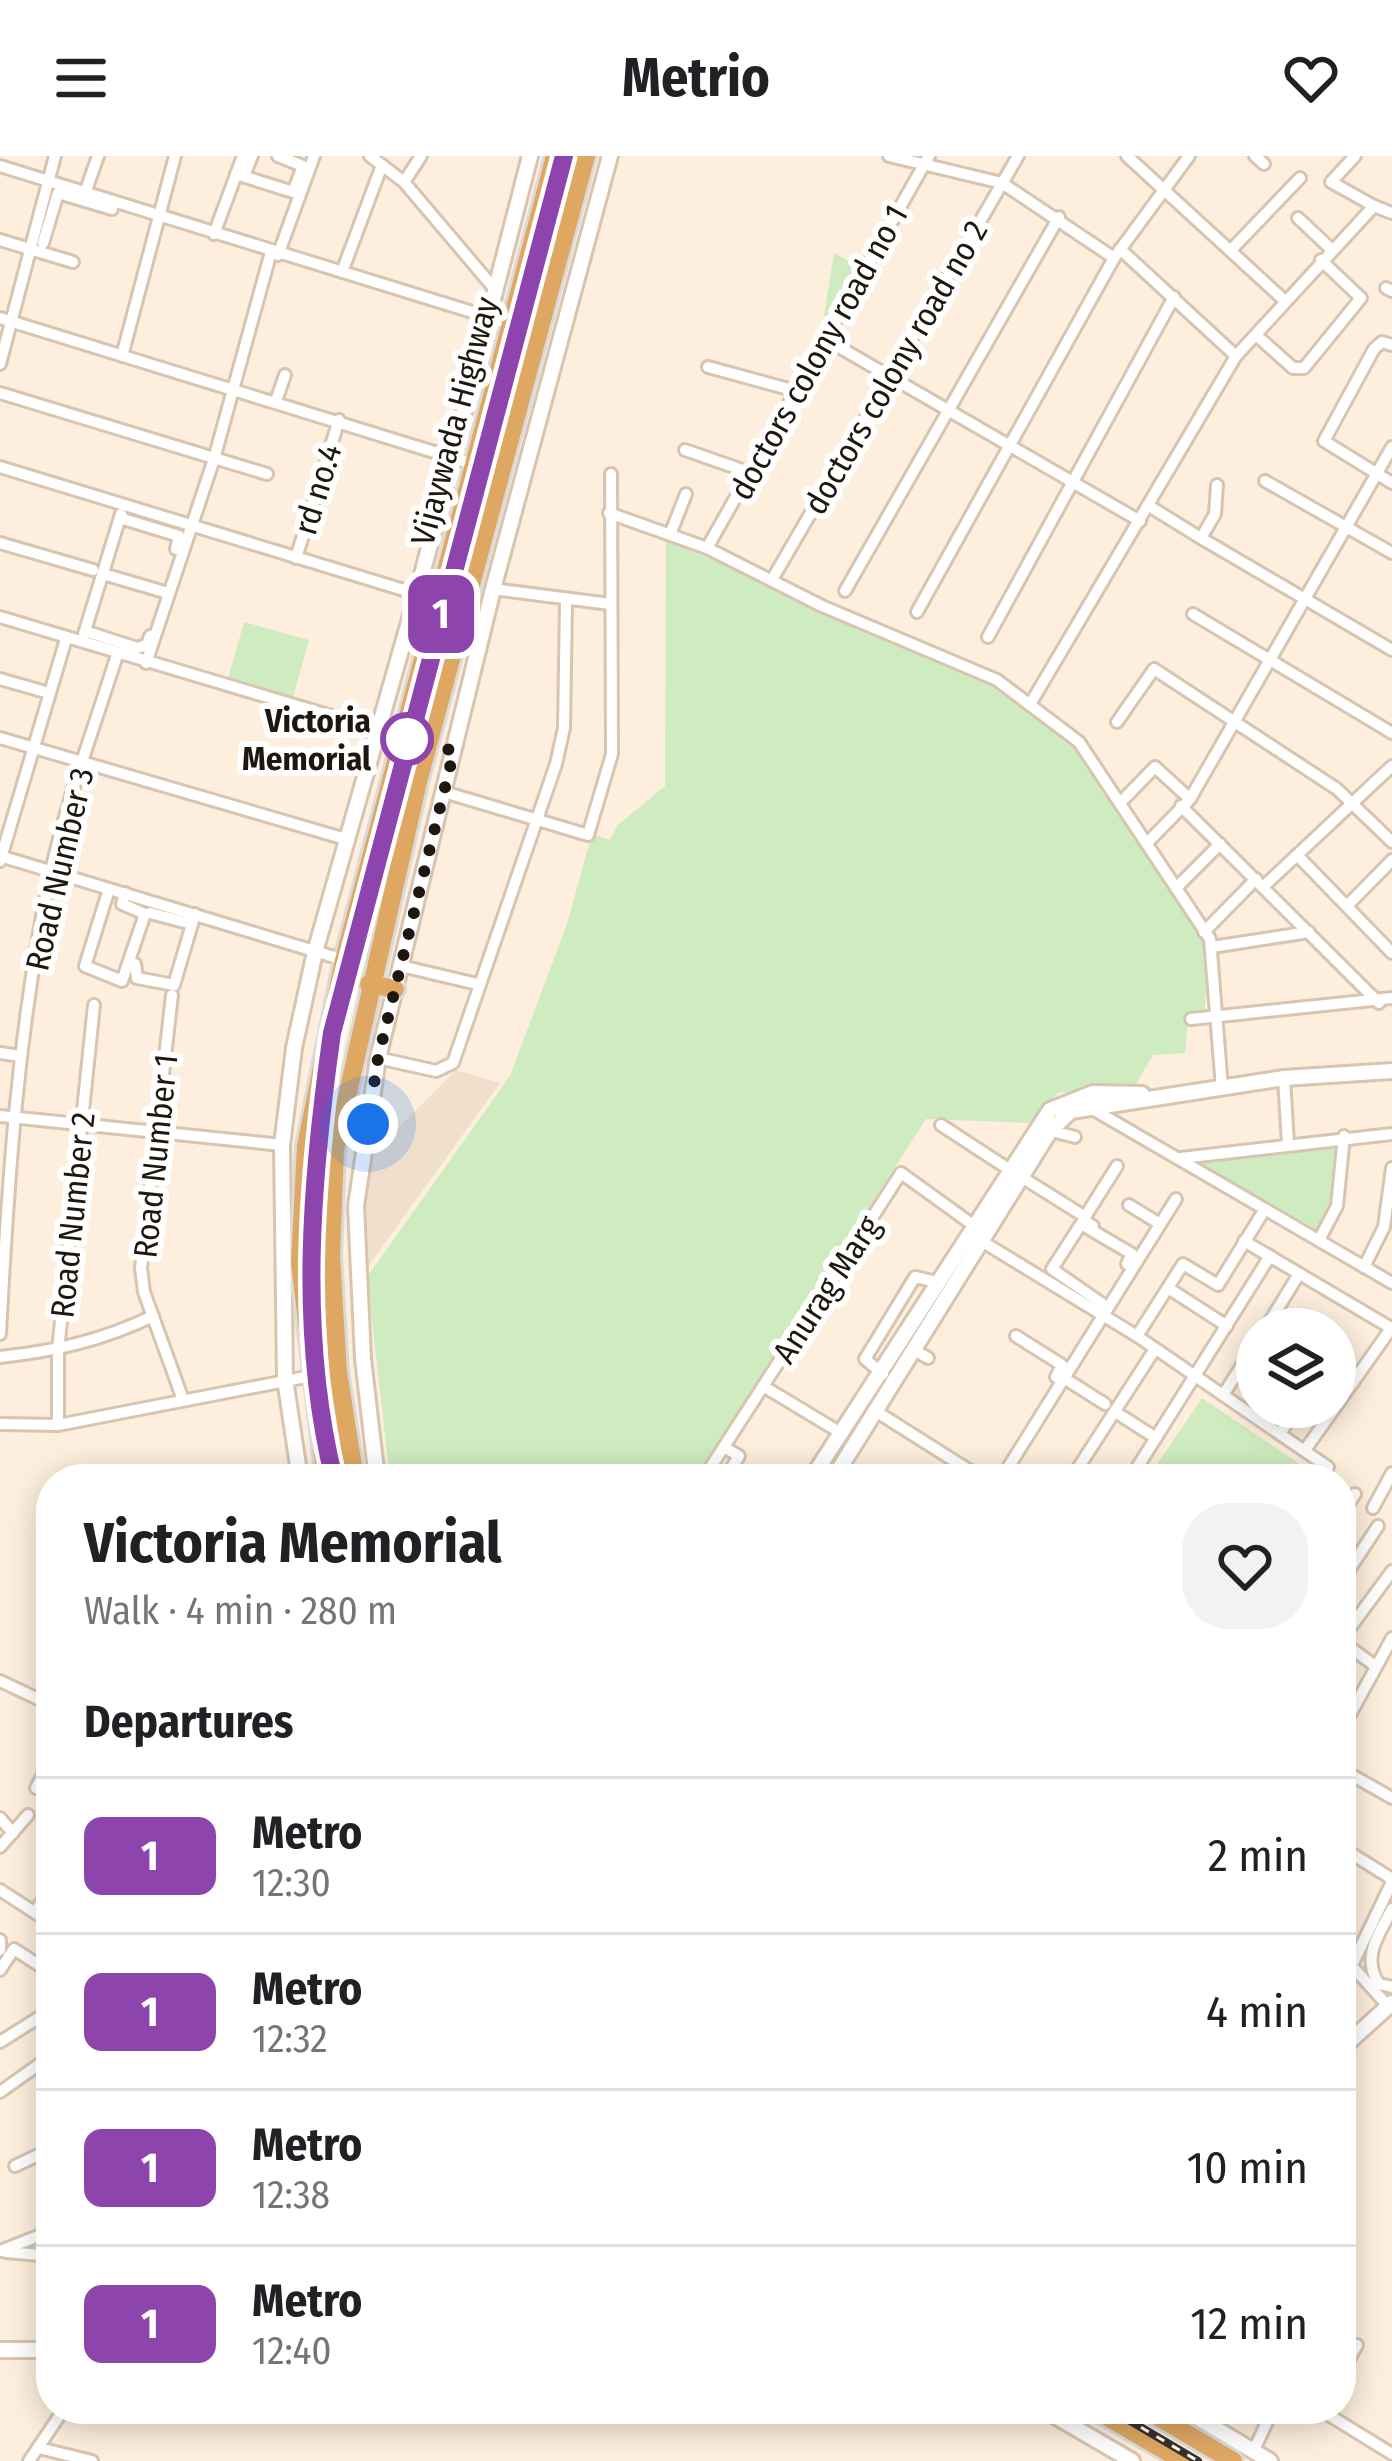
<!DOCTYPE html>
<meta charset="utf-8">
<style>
body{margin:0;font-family:"Fira Sans Condensed",sans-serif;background:#f2f2f2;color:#202124;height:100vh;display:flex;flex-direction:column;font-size:45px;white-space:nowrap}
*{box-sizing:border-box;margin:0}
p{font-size:39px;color:#757577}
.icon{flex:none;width:66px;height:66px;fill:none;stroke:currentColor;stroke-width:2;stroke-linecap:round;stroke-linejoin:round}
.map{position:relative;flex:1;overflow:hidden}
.details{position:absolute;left:36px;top:1308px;width:1320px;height:960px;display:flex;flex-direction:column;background:#fff;border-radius:48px;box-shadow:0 6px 30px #0003}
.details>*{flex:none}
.badge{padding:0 24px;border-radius:18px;font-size:42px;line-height:78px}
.buttons{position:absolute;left:1236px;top:1152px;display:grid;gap:24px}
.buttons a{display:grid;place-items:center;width:120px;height:120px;border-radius:50%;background:#fff;box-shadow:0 6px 30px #0003;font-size:60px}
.you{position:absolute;width:60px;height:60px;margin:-30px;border:9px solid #fff;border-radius:50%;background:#1a73e8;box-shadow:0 0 0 18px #1a73e833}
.map>.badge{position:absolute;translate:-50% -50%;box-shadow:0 0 0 6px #fff}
h2{padding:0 48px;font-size:45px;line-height:108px}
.round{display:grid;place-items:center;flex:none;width:126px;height:126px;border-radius:48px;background:#f2f2f2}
.summary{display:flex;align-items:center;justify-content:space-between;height:204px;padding:0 48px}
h1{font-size:57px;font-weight:700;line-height:90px}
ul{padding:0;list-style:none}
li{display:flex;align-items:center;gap:36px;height:156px;padding:0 48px;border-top:3px solid #e0e0e0}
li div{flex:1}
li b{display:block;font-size:45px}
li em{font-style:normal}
li .badge{min-width:132px;font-weight:700;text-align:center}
header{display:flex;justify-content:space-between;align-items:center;height:156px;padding:0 48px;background:#fff;font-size:54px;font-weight:700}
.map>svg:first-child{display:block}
.commercial{fill:#f1dfce}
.green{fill:#ceecc0}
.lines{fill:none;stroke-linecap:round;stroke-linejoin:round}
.minor-casing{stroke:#d7c5b1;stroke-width:16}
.tertiary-casing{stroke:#d7c5b1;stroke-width:20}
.trunk-casing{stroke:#dbdad9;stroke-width:24}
.minor{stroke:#fff;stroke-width:10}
.tertiary{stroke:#fff;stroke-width:14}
.trunk{stroke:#dea862;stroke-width:18}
.rail-casing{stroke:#393129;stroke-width:8}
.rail{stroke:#fff;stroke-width:3;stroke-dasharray:9;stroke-linecap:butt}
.line-casing{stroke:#fff;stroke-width:27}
.line{stroke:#8e44ad;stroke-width:18}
.walk{stroke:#1d1710;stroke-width:12;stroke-dasharray:0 21.6}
.stop-dot{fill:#fff;stroke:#8e44ad;stroke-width:6}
.labels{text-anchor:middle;stroke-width:12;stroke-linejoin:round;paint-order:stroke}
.street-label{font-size:33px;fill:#1d1710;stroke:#fff}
.stop-label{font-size:33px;font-weight:bold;fill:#1d1710;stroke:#fff;text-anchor:end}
</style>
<header><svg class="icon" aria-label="menu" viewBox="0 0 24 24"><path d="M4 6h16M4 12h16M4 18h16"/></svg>Metrio<svg class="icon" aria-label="heart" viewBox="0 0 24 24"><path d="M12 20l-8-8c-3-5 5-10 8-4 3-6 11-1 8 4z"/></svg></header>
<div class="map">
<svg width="1392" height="2305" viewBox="0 0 1392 2305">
<rect width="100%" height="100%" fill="#fdeedd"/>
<polygon class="commercial" points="456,914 500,927 364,1116 362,1052 371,990 393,977"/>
<g class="green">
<polygon points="834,97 856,109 822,171"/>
<polygon points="666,385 799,437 817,452 1009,534 1077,587 1202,778 1207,795 1205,854 1189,856 1185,897 1153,899 1136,928 1058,937 1030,967 926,963 695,1323 390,1323 367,1121 510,920 567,768 592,678 610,684 618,669 665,630"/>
<polygon points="244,466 309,484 293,541 228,523"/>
<polygon points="1338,987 1332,1048 1316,1076 1199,1007 1200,1001"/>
<polygon points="1202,1242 1301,1309 1292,1323 1147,1323"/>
</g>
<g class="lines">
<g class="minor-casing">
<g id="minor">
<polyline points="370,0 404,26 493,131"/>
<polyline points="889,0 1002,27 1114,102"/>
<polyline points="1127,0 1285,145"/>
<polyline points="1255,0 1264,8"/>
<polyline points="1355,0 1331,26 1374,50"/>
<polyline points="0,10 511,168"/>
<polyline points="236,18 293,36 303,10 278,0"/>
<polyline points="244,20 252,0"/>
<polyline points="404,26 421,0"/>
<polyline points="85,37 98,0"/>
<polyline points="1298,62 1331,93"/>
<polyline points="214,78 243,0"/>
<polyline points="0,84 73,106"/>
<polyline points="43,87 58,37 112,53"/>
<polyline points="1120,93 1236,200"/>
<polyline points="1231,94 1300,22"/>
<polyline points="278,99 314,0"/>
<polyline points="342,116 382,9"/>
<polyline points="1386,132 1392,135"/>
<polyline points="0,162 473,308"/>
<polyline points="1256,179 1293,212 1304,212 1361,142 1321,104"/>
<polyline points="825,183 1140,365"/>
<polyline points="1392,189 1382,186 1374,193 1324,285 1392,327"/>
<polyline points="122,200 175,0"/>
<polyline points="0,208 55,0"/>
<polyline points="708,211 796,235"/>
<polyline points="0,237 267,318"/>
<polyline points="276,245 285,219"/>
<polyline points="685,294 751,317"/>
<polyline points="0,311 417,438"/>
<polyline points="1265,325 1392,397"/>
<polyline points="1149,350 1204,384"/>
<polyline points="609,357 707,392 822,450 997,524 1079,586 1210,783 1222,932"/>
<polyline points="120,362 179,380 176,393"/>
<polyline points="671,376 686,338"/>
<polyline points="1201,382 1215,358 1217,329"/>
<polyline points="1206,385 1392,494"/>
<polyline points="0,387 93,414"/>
<polyline points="707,392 929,0"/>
<polyline points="296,402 339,264"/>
<polyline points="103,418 168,437"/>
<polyline points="773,422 1018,0"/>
<polyline points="493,433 610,448"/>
<polyline points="845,435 1059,61"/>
<polyline points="917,456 1114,102 1189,0"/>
<polyline points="1193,458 1392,577"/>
<polyline points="0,461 378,574"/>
<polyline points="85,475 137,492 147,489 150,480"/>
<polyline points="84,478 121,358"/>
<polyline points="988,481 1174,141"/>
<polyline points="146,507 214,303 271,96"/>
<polyline points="0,523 49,537"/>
<polyline points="1032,545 1236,200 1374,50 1392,57"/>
<polyline points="1117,566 1154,513 1337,633 1392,686"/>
<polyline points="0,582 349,684"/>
<polyline points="444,636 588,679 612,598 611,318"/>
<polyline points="1122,645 1155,611 1190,643"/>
<polyline points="1181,650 1379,847"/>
<polyline points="1147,687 1190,643 1392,291"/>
<polyline points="1297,699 1392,797"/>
<polyline points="0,700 344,804"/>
<polyline points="0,705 66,483"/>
<polyline points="1264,730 1392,610"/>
<polyline points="1176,732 1220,688"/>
<polyline points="109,733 85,810 122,825 145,758 122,748 125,737"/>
<polyline points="1347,750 1392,704"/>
<polyline points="150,757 192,768"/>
<polyline points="1204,776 1256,723"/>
<polyline points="1212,791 1309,776"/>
<polyline points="135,808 137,822 174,829 195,758"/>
<polyline points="401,810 477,828"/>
<polyline points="172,839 141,1112 144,1136 182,1241"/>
<polyline points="1191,863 1392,842"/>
<polyline points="0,897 21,900"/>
<polyline points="378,902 436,915 453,907 556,608 564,572 566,446"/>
<polyline points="1284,922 1288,988"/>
<polyline points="1089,951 1392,1127"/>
<polyline points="0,960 282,989"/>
<polyline points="941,969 1010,1014"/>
<polyline points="1048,974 1075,981"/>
<polyline points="1181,1002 1392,978"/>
<polyline points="1023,1022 1079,1057"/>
<polyline points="1129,1049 1160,1068"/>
<polyline points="1093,1070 1083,1064 1117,1010"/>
<polyline points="1319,1084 1337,1050 1344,980"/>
<polyline points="1244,1085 1391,1172"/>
<polyline points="1364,1111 1384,1071 1392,1012"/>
<polyline points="1168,1132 1227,1170"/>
<polyline points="1107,1151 1052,1113 1081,1068 1132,1098 1127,1108"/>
<polyline points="1265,1173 1299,1118"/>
<path d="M0,1178C8,1024 18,872 50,720C66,646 94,572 117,499"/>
<polyline points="1016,1180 1062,1209 1056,1221"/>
<polyline points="1137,1180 1183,1108 1218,1129 1265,1053"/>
<polyline points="916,1195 928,1202"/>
<path d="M0,1201C56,1195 103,1184 153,1160"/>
<polyline points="1335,1214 1354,1225"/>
<polyline points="883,1218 865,1203 915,1121 937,1126"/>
<polyline points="1064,1222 1105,1248"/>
<polyline points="763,1230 841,1277"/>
<polyline points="1223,1239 1257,1186"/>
<polyline points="877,1256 983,1323"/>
<polyline points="1120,1259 1156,1282"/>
<polyline points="0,1268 58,1269 311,1220"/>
<polyline points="58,1269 58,1194 94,849"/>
<polyline points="1280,1278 1297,1251"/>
<polyline points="724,1291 739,1300 725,1323"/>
<polyline points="1305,1294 1392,1171"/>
<polyline points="703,1323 901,1017 973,1069 983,1086 1137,1180 1328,1311 1322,1323"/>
<polyline points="1001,1323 1176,1043"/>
<polyline points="1071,1323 1155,1193"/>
<polyline points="1130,1323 1270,1100"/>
<polyline points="1373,1352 1392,1317"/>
<polyline points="1341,1360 1355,1338"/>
<polyline points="1341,1426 1378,1370"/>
<polyline points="1341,1484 1392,1415"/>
<polyline points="1341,1485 1374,1509"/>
<polyline points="0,1525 51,1549"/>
<polyline points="1341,1575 1392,1482"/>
<polyline points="1341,1613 1392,1642"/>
<polyline points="36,1632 51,1604"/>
<polyline points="0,1662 13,1677"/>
<polyline points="0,1691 28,1659"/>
<polyline points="1341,1691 1392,1723"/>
<polyline points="0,1734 51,1767"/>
<path d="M1392,1753C1379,1778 1361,1801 1379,1828L1392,1831"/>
<polyline points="35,1756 51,1731"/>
<polyline points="0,1784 0,1794"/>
<polyline points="1341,1798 1388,1850"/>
<polyline points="1352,1809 1392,1726"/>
<polyline points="0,1814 14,1793 51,1817"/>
<polyline points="0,1886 51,1854"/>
<polyline points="0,1936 51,1900"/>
<polyline points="15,2010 51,1993"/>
<polyline points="0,2095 51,2075"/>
<polyline points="6,2096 51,2100"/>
<polyline points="1341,2217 1357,2189"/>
<polyline points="1319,2253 1392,2298"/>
<polyline points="39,2292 92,2305"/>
<polyline points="1254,2294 1273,2253"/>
<polyline points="29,2305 64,2253"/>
</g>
</g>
<g class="tertiary-casing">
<g id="tertiary">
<polyline points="300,1323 285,1223 282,989 294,892 315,796 417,438 530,0"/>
<polyline points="377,1323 363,1203 356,1050 378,902 493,433 610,0"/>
<polyline points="811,1323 1050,954 1093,937 1142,938"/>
<polyline points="833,1323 1050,975 1071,955 1284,922 1392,915"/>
<polyline points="1341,1893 1392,1847"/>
<polyline points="0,2194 51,2194"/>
<polyline points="1043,2253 1132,2305"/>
<polyline points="1183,2253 1270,2305"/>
</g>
</g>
<g class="trunk-casing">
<g id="trunk">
<polyline points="369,828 395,833"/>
<polyline points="326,1323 300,1107 306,990 344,804 555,0"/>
<polyline points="355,1323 338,1216 331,1100 335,994 418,626 586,0"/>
<polyline points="1094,2253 1183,2305"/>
<polyline points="1145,2253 1233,2305"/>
</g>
</g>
<use href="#minor" class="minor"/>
<use href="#tertiary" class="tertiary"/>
<use href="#trunk" class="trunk"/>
<g class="rail-casing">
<g id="rail">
<path d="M334,1323C298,1177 311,1024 332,877L564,0"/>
<polyline points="1110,2253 1198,2305"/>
</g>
</g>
<use href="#rail" class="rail"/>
</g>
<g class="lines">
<g class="line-casing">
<path id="line" d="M334,1323C298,1177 311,1024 332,877L564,0"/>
</g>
<use href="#line" class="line"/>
<polyline class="walk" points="368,968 378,902 454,595 407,583"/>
</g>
<circle class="stop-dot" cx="407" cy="583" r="24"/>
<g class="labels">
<g class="street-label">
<text transform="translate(818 196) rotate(-61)" y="12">doctors colony road no 1</text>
<text transform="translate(895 211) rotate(-60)" y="12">doctors colony road no 2</text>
<text transform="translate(454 265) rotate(-75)" y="12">Vijaywada Highway</text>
<text transform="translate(317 333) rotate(-73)" y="12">rd no.4</text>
<text transform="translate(59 713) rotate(-77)" y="12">Road Number 3</text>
<text transform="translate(155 1000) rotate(-84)" y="12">Road Number 1</text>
<text transform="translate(72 1059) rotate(-84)" y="12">Road Number 2</text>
<text transform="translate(826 1133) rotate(-57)" y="12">Anurag Marg</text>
</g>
<g class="stop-label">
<text x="371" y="576">Victoria<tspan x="371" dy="38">Memorial</tspan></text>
</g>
</g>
</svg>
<div class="buttons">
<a><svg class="icon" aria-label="layers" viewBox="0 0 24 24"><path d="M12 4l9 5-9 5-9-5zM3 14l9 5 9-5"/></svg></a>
</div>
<div class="you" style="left:368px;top:968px"></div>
<b class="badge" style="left:441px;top:458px;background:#8e44ad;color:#fff">1</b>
<section class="details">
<div class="summary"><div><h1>Victoria Memorial</h1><p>Walk · 4 min · 280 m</p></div><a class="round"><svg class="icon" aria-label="heart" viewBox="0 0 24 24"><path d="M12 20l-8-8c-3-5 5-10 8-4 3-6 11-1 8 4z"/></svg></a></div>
<h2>Departures</h2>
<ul>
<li><span class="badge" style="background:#8e44ad;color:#fff">1</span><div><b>Metro</b><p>12:30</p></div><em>2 min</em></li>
<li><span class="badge" style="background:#8e44ad;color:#fff">1</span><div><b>Metro</b><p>12:32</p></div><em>4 min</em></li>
<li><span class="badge" style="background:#8e44ad;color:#fff">1</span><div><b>Metro</b><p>12:38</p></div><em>10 min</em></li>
<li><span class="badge" style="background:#8e44ad;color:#fff">1</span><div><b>Metro</b><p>12:40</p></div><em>12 min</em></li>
</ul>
</section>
</div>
